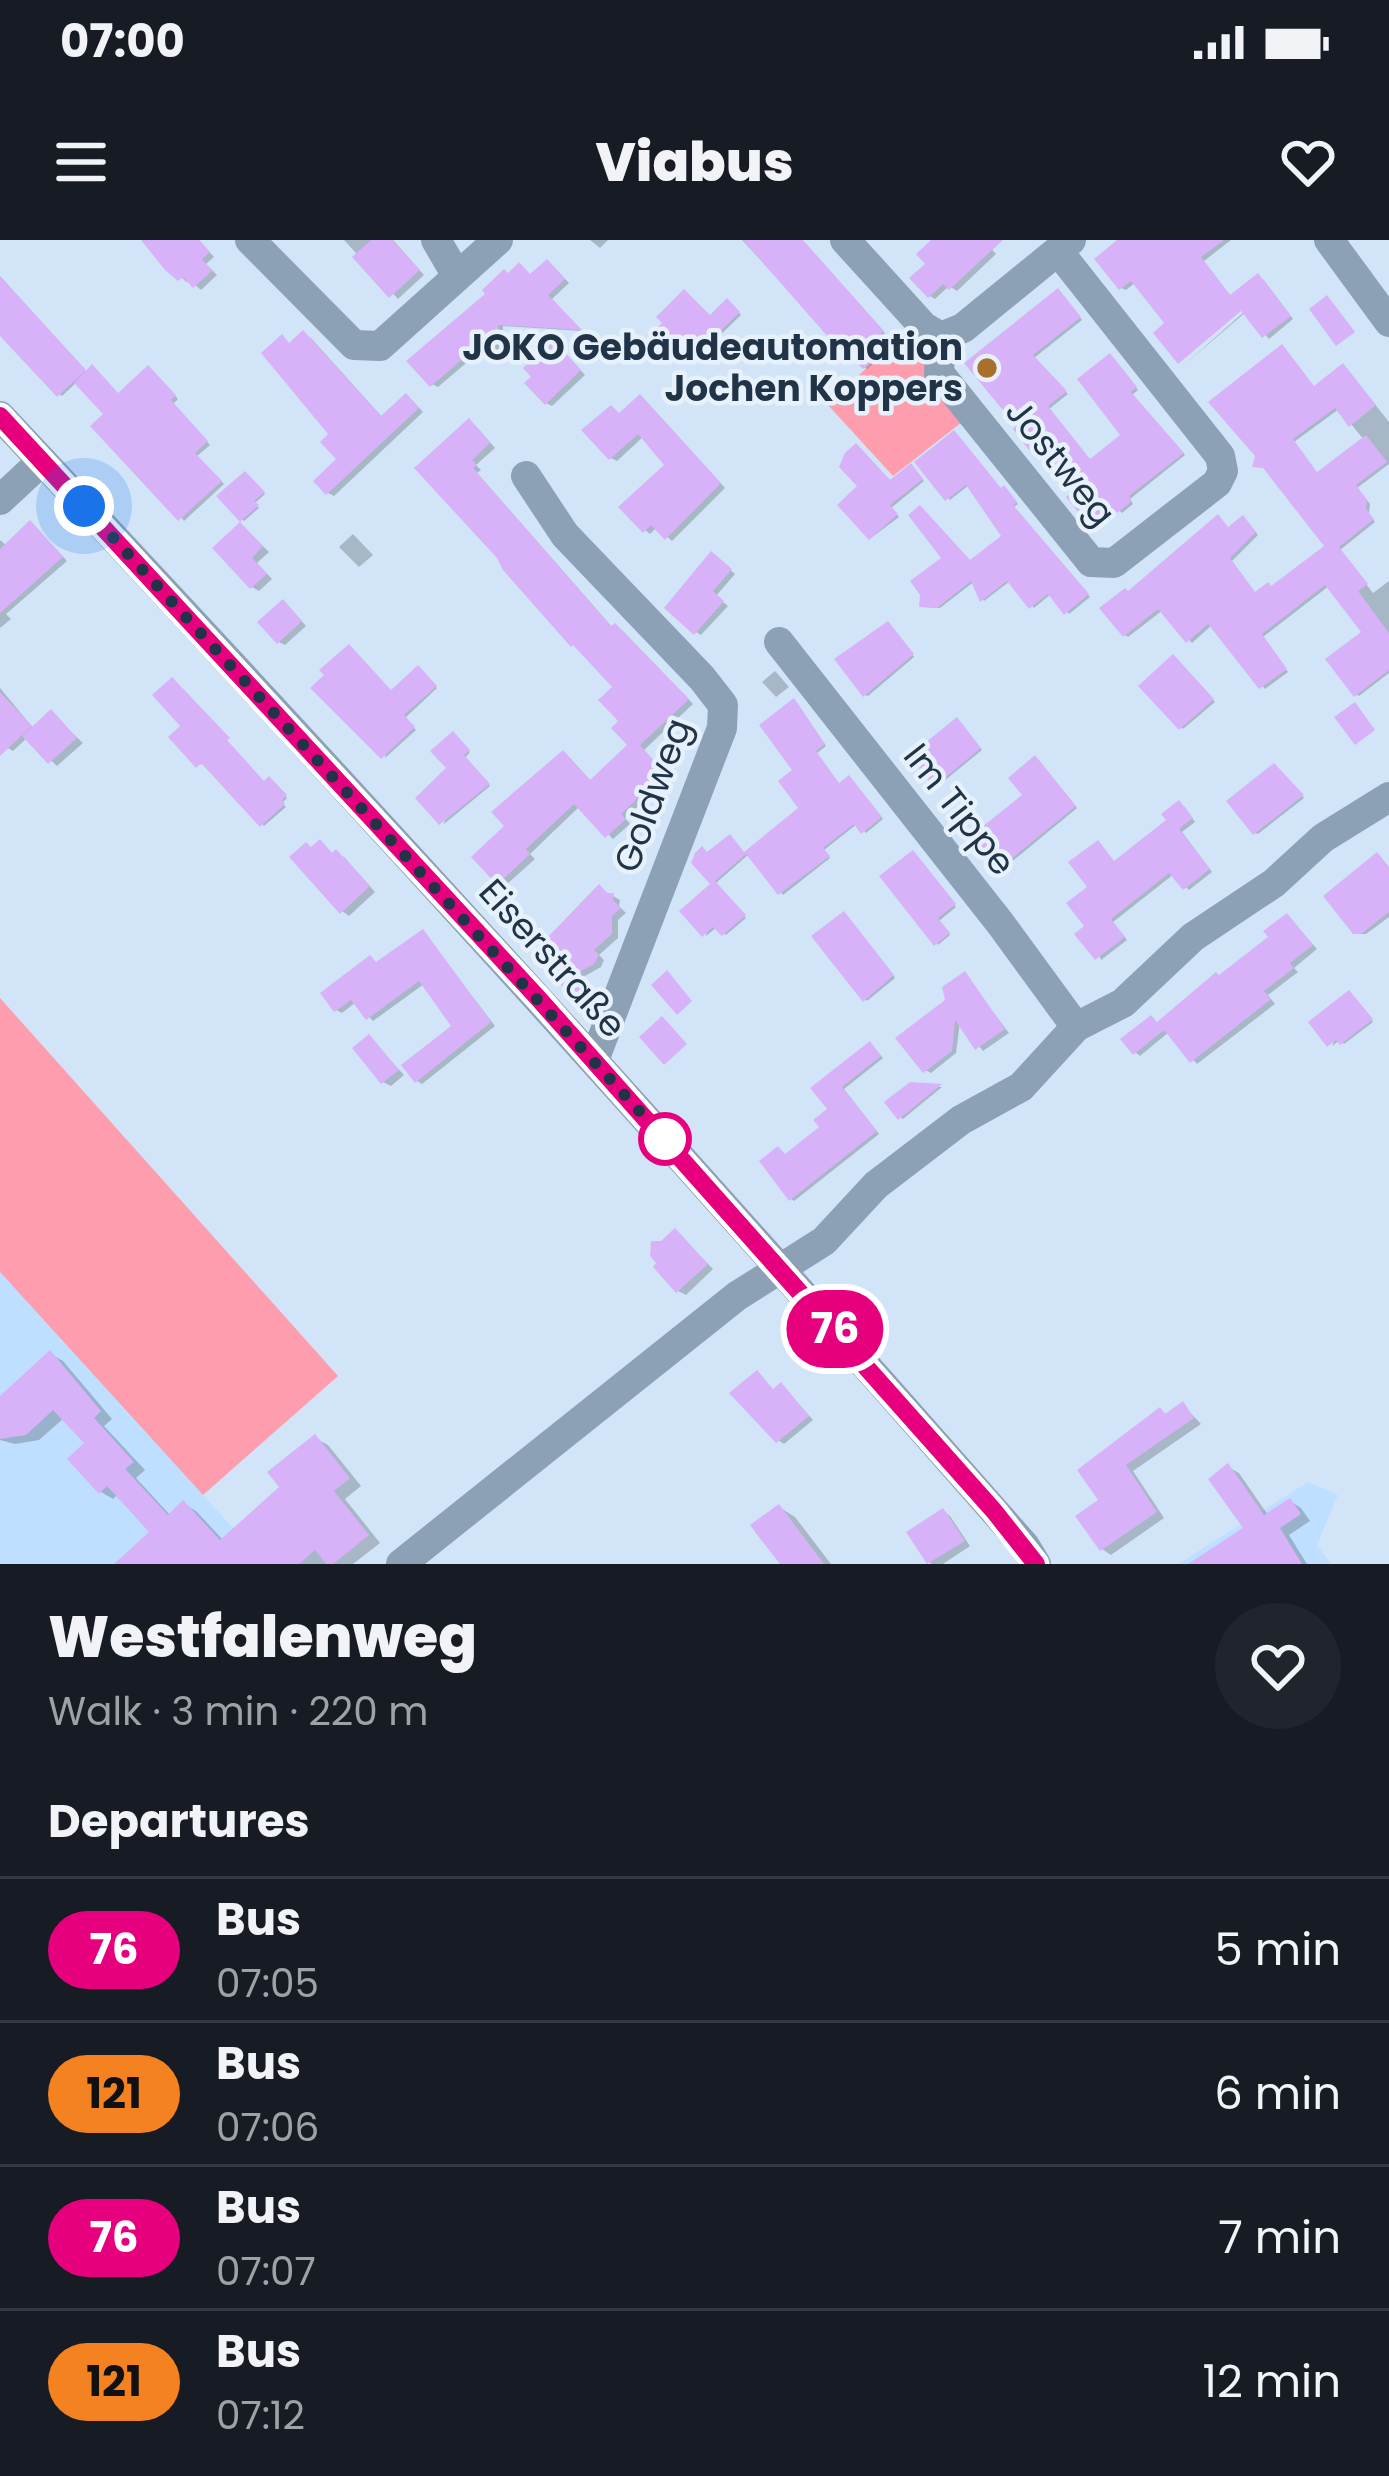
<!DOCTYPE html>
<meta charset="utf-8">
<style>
body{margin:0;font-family:Poppins,sans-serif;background:#20242c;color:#f1f3f6;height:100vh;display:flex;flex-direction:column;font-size:45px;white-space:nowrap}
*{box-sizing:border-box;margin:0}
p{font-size:39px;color:#9ea1a6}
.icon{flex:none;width:66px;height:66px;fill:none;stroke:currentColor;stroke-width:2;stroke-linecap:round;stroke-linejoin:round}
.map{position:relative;height:1324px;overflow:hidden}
.details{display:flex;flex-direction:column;background:#171b24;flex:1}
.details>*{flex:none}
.badge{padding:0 24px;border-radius:39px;font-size:42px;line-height:78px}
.you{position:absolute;width:60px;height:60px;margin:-30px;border:9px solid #fff;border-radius:50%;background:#1a73e8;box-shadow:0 0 0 18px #1a73e833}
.map>.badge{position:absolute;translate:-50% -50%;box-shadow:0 0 0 6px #fff}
h2{padding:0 48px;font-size:45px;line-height:108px}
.round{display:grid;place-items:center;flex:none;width:126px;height:126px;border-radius:63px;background:#20242c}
.head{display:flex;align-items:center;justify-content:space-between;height:204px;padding:0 48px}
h1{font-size:57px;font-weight:800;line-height:90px}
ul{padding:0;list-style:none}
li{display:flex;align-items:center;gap:36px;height:144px;padding:0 48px;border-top:3px solid #363941}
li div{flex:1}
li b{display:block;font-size:45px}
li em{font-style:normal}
li .badge{min-width:132px;font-weight:700;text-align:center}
.status{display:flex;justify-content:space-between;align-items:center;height:84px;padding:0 60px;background:#171b24;direction:ltr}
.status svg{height:33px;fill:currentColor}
header{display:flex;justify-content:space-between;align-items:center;height:156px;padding:0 48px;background:#171b24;font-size:54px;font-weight:800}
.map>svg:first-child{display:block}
.built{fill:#bedfff}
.green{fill:#fd9dae}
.shadow{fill:#0003;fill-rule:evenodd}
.building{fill:#d7b2f8}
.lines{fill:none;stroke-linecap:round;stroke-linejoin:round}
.street{stroke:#8ca1b5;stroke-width:30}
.line-casing{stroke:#fff;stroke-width:27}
.line{stroke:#e6007e;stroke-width:18}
.walk{stroke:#213447;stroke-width:12;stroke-dasharray:0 21.6}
.poi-dot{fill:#a7702c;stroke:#e7f1fb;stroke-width:4.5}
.stop-dot{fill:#fff;stroke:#e6007e;stroke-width:6}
.labels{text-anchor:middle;stroke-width:9;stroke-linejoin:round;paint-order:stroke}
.poi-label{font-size:36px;font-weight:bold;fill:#213447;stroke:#e7f1fb;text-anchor:end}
.street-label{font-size:36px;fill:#213447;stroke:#e7f1fb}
</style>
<div class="status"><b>07:00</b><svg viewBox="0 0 49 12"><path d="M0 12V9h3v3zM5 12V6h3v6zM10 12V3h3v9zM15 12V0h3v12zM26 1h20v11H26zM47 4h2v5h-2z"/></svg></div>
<header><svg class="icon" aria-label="menu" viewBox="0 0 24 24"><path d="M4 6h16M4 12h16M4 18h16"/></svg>Viabus<svg class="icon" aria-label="heart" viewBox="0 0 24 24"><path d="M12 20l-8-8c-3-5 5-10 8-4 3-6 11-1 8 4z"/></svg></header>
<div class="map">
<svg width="1389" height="1324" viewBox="0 0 1389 1324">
<rect width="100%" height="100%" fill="#d2e5f8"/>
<g class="built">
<polygon points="0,1032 203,1255 266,1324 0,1324"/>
<polygon points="1308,1242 1338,1255 1317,1305 1331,1324 1178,1324"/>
</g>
<g class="green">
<polygon points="908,88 927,107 962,182 893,236 828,165"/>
<polygon points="0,758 338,1136 203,1255 0,1032"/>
</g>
<g class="shadow">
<polygon points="148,0 199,0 214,17 206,24 217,35 201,50 189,40 186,42"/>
<polygon points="344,0 393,0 424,35 398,59"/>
<polygon points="590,0 608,0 600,8"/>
<polygon points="742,0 801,0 885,93 874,104 883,114 867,129 852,119"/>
<polygon points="935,0 983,0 996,14 957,51 949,46 935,59 930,56 929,24"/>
<polygon points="1122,0 1231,0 1204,21 1232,58 1263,39 1293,79 1269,99 1246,72 1184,125 1254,63 1168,84 1136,42 1126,50 1121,48"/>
<polygon points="553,26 569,43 552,59 582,91 503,86 503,105 495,112 486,106 438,147 432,144 489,54"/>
<polygon points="0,36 87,133 120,156 153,131 178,159 173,164 210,205 197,216 224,244 184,281 107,174 77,142 62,156 59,154 0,90"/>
<polygon points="1061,53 1082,80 1034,118 1068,154 1049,169 1092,222 1124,195 1113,119 1138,150 1132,155 1185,215 1130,259 1133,264 1122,273 1116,267 1092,282 1080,250 1048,212 1038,216 1021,187 968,123"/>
<polygon points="730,63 741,75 690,124 673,105 668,107 655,94 711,78"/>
<polygon points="310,97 383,178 412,160 423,172 334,256 328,253 341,219 288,102 291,105"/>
<polygon points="560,107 585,135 552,166 546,163 535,137"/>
<path d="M1347,129L1389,182V224L1357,248L1370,264L1369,274L1375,282L1340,310L1373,353L1389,341V433L1359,456L1356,454L1365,393L1329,346L1263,397L1288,432L1265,449L1212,385L1192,403L1163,370L1128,397L1125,395L1129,354L1247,281L1258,295L1232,321L1256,354L1272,348L1328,307L1267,228L1315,149ZM1339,169L1364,200L1318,235L1294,202Z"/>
<polygon points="640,157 725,248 672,301 657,287 650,294 645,290 668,225 644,196 617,221 611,218 621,176"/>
<polygon points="475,185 495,208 476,225 481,230 477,233 613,388 622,390 693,464 644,510 670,538 625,578 630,584 613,599 580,566 530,614 535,619 505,646 499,643 509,586 570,518 592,542 632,505 622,482 616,447 418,229"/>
<polygon points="918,223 1007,250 1018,264 1014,267 1090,357 1069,374 1051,354 1034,368 1010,341 984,361 975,341 940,368 925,367 1006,297 969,245 950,260"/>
<polygon points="914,228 924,241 891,268 899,277 871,298 841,265"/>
<polygon points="248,236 265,254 255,263 259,268 244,281 221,256"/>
<polygon points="241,285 269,312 257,323 272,339 259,351 252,347"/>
<polygon points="36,287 67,321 6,374 11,379 0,388 0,300 7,306"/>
<polygon points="353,294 373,315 359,327 339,307"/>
<polygon points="717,318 735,334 716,356 728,366 701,395 696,392"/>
<polygon points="289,367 306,386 285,405 279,402"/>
<polygon points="891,386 914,417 868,456 865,455"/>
<polygon points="1176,419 1215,462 1183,489 1181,487"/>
<polygon points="420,430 437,448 405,478 416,490 385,518 392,453"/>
<polygon points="775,431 789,447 776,457 762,442"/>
<polygon points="174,442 265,545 272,541 287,558 282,563 286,567 264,586 205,523 198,525"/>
<polygon points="0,448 34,489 51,473 83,503 57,526 27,498 13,511 8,508 0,499"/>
<polygon points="797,463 826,506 816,514 841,546 852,540 883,579 866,593 857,584 824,610 830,618 783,655 749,614 716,643 746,678 726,695 717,687 706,696 714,645 708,615 733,599 745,615 803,568 796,531"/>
<polygon points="959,483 982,510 938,546 936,545"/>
<polygon points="456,496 470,512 465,518 490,546 444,584"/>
<polygon points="1038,520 1077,568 1004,628 1001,627"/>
<polygon points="1277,528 1304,558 1258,594 1255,593"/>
<polygon points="1184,566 1195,582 1182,592 1212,632 1189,650 1174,634 1113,682 1127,700 1101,720 1088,686 1115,623"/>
<polygon points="320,603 334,615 344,617 375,652 349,676 342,671 313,609"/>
<polygon points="916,615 956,667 939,681 950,695 938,705"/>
<polygon points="1378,615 1389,627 1389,677 1366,694 1360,694 1355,691"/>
<polygon points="606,652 620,660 619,666 626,673 618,680 618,698 599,715 604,720 601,727 583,737 604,759 592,771 556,736"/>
<polygon points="846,676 895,738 867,761 865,759"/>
<polygon points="1288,676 1317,709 1294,728 1298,732 1268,755 1275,764 1197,824 1169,792 1140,816 1135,812 1151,778 1159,784 1272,698"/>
<polygon points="423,692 495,786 422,844 417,841 455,786 424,744 373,781 356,762 342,773 336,770 371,719 378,724"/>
<polygon points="965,735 1009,793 983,811 960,782 956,813 931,833 925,830 948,761"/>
<polygon points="1352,755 1373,782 1344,804 1340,800 1332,806"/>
<polygon points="369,797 404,835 391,846 383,842"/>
<polygon points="873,806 883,818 844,849 879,894 794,961 791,959 831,870 814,848"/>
<polygon points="911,845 942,847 903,879 900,877"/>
<polygon points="676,992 713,1029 686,1055 678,1051 662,1004"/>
<polygon points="51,1114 63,1121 112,1179 104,1186 145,1230 136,1238 171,1276 184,1264 196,1271 224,1301 283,1247 315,1198 328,1205 361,1246 345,1259 380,1303 353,1324 119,1324 154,1292 118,1254 113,1259 101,1252 88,1203 64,1178 39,1200 15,1204 0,1200 0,1160"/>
<polygon points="782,1145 813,1180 784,1204 778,1200 775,1151"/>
<polygon points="1183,1165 1201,1184 1133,1231 1164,1278 1111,1315 1102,1309 1102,1261 1160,1171 1168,1175"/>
<polygon points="1228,1227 1239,1233 1268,1275 1290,1261 1301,1268 1310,1281 1289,1295 1307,1324 1193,1324 1247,1289"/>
<polygon points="779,1267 795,1277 831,1324 784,1324 755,1286"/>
<polygon points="943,1271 950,1276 970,1306 943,1324 931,1324 910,1293"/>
</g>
<g class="building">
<polygon points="141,0 199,0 210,12 202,19 212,31 193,48 183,37 178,41 165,30"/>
<polygon points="371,0 392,0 420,30 389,58 352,17"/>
<polygon points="743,0 803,0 884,91 873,101 883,112 863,129 853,119 850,122"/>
<polygon points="931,0 1003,0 949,50 943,44 928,58 909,38 925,24 916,14"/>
<polygon points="1117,0 1224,0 1201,17 1230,55 1258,33 1291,76 1262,98 1241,71 1178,124 1153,93 1164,83 1131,41 1119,50 1094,19"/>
<polygon points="547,19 565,39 548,55 582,90 498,85 498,102 488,112 480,104 430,147 406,121 485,54 482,50 504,29 508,33 519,22 530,34"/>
<polygon points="0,36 86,130 57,157 0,96"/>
<polygon points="1058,48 1081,77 1033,115 1067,151 1048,166 1090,219 1120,195 1077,139 1110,113 1137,147 1131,152 1184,213 1129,256 1132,261 1117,273 1112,267 1087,283 1066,257 1076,250 1044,212 1036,219 1013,189 1016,186 964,123"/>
<polygon points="684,49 710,75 727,58 740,72 686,125 670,105 666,109 651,94 662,83 656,77"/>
<polygon points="1327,55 1355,92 1336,106 1309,69"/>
<polygon points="303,90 381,176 406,153 419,168 326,255 313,241 336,219 320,202 328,194 261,113 282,94 289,103"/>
<polygon points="553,100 581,130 545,165 524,143 531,137 523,128"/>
<polygon points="1282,104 1314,146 1343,123 1376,165 1349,187 1335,168 1293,199 1317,232 1366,195 1387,222 1356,245 1367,260 1366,269 1374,279 1339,307 1368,344 1358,351 1389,393 1389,430 1354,457 1325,419 1361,392 1325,345 1262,394 1287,429 1259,449 1208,384 1186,403 1158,369 1123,397 1099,368 1125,348 1128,351 1218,274 1228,287 1243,275 1256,292 1230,318 1255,352 1268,342 1271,346 1324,306 1263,228 1252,227 1255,216 1208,162"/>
<polygon points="92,124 118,153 148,125 176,155 171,160 208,201 195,213 222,241 178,281 90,186 103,174 74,143"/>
<polygon points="640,154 721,243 665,300 651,285 643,293 618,267 664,225 638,194 609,220 581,190 611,165 619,173"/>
<polygon points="469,178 490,203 472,220 477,225 473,228 611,386 615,383 689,459 640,505 665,533 621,574 626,579 605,598 574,564 526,609 530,614 497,645 471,617 504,586 491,572 563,510 590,540 627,505 611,488 618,481 598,460 612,447 573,405 571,407 503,330 497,318 414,228"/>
<polygon points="954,190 1001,248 1004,245 1017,262 1013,265 1089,354 1064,375 1048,354 1029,369 1007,341 980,362 971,341 937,368 919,367 920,355 910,341 941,318 908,275 920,265 970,320 1001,296 966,245 945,261 914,222"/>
<polygon points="856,203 890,240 911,223 923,239 890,265 898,274 869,300 837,265 857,246 839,227 845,213"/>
<polygon points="245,231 265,252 254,261 259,265 240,282 216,256"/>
<polygon points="30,280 63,317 0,373 0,309"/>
<polygon points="240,282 263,306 252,318 267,334 250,349 212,308"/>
<polygon points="711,311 732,329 713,351 724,361 694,395 664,368"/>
<polygon points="283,359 302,381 277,404 257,382"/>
<polygon points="888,381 914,414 863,457 834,419"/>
<polygon points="349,404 391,450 418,425 437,446 404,475 415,487 381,519 310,448 324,435 319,430"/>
<polygon points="1173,414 1214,459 1179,490 1138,446"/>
<polygon points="172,437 230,498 227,500 264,541 269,536 287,555 282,560 285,564 260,587 201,523 196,528 168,497 180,486 152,455"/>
<polygon points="0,452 32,486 0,516"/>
<polygon points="794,458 825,504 816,511 839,543 849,535 882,577 861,594 854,584 823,608 830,616 778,655 746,614 715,641 746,675 722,696 713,687 702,697 679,671 710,644 691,623 695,613 702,606 707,612 730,594 744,612 798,568 778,541 792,530 759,485"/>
<polygon points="1355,462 1375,490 1355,505 1334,477"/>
<polygon points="51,469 77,498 48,524 22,496"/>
<polygon points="957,477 981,508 934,547 909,516"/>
<polygon points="453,491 470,510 464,515 490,544 439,585 415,558 446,528 430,511"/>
<polygon points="1035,515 1076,566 999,629 972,595 1022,555 1008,538"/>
<polygon points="1274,523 1304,555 1253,595 1226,561"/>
<polygon points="1179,560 1193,578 1179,589 1210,629 1183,650 1169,633 1111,679 1125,697 1095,720 1074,694 1084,686 1066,663 1087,647 1068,622 1098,600 1114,621 1166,580 1161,574"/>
<polygon points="320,599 332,613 336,609 370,646 340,674 289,617 306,602 311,607"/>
<polygon points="913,610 956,664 938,678 950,693 934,706 879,636"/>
<polygon points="1377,612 1389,627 1389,672 1361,694 1353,694 1323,656"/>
<polygon points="599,644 607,653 614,653 613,660 621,668 612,676 612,694 594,710 599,715 594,724 579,732 599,754 584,770 552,735 558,730 559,711 547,698"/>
<polygon points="844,671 894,735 863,762 811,696"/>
<polygon points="1287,673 1313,705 1290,723 1294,728 1264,751 1271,759 1190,823 1164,790 1133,815 1120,799 1151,775 1161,787 1157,782 1216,732 1219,735 1268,697 1263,691"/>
<polygon points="423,689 491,782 415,843 401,825 451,786 419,741 366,780 351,760 334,772 320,753 370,715 376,722"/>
<polygon points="667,730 692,761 677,775 651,745"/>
<polygon points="965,731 1005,789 975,810 955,780 952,811 923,833 895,798 945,760 942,747"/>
<polygon points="1349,750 1373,779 1340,805 1336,800 1327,807 1308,782"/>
<polygon points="662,776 687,804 664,825 639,797"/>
<polygon points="369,794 399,830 381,844 352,808"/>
<polygon points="870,801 881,816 842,847 877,891 789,961 759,921 778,906 785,914 819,887 813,880 827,869 810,848"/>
<polygon points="910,842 942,844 898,880 884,862"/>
<polygon points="675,988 708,1024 676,1053 653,1027 656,1023 650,1016 651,1001 661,1001"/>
<polygon points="50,1110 101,1171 94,1178 134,1222 125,1229 168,1275 183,1260 220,1300 279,1247 267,1232 315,1194 350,1238 334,1251 369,1295 333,1324 326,1324 315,1310 299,1324 114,1324 149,1292 107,1246 99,1254 67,1219 84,1203 53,1170 26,1195 0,1199 0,1156"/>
<polygon points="757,1130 773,1149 781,1142 809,1176 776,1203 729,1153"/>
<polygon points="1183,1161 1194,1178 1126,1225 1157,1272 1100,1311 1075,1276 1098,1260 1077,1230 1160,1167 1165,1174"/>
<polygon points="1228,1223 1264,1275 1290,1258 1301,1274 1280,1288 1302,1324 1188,1324 1243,1288 1208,1239"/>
<polygon points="779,1264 824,1324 780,1324 758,1296 750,1285"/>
<polygon points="943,1268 965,1301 927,1324 906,1292"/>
</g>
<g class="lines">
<g class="street">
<polyline points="250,0 354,105 380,106 498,0"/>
<polyline points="436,0 457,36"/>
<polyline points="845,0 924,87 941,97 939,133 1091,322 1114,323 1217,243 1223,231 1220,216 1058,11"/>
<polyline points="1329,0 1389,82"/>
<polyline points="941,97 963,88 1071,0"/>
<path d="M0,176C349,547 690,924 1025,1306L1036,1324"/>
<polyline points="526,236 565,295 702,438 723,465 722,488 594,820"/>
<polyline points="0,260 42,221"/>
<polyline points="779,402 1000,683 1076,787"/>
<polyline points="401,1324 737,1056 824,1001 876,945 961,880 1021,847 1076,787 1123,763 1193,697 1274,643 1323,598 1389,557"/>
</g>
</g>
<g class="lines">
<g class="line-casing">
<polyline id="line" points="0,176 538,758 994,1271 1036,1324"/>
</g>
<use href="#line" class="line"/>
<polyline class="walk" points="84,266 665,899"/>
</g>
<circle class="poi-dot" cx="987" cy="128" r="12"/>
<circle class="stop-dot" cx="665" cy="899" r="24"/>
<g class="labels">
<g class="poi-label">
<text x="963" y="120">JOKO Gebäudeautomation<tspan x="963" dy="41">Jochen Koppers</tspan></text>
</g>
<g class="street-label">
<text transform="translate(1061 222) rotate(51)" y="13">Jostweg</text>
<text transform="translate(652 555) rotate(-70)" y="13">Goldweg</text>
<text transform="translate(960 569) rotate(52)" y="13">Im Tippe</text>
<text transform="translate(553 718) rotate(48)" y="13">Eiserstraße</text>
</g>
</g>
</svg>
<div class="you" style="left:84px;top:266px"></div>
<b class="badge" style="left:835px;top:1089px;background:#e6007e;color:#fff">76</b>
</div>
<section class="details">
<div class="head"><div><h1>Westfalenweg</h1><p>Walk · 3 min · 220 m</p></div><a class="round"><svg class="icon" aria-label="heart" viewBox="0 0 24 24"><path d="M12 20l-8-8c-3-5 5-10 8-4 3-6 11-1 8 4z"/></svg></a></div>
<h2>Departures</h2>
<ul>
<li><span class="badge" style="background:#e6007e;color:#fff">76</span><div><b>Bus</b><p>07:05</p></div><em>5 min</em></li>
<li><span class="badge" style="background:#f58220;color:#111">121</span><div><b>Bus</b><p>07:06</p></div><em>6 min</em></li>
<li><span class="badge" style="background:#e6007e;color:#fff">76</span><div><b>Bus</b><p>07:07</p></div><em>7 min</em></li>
<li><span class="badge" style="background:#f58220;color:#111">121</span><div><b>Bus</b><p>07:12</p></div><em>12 min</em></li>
</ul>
</section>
